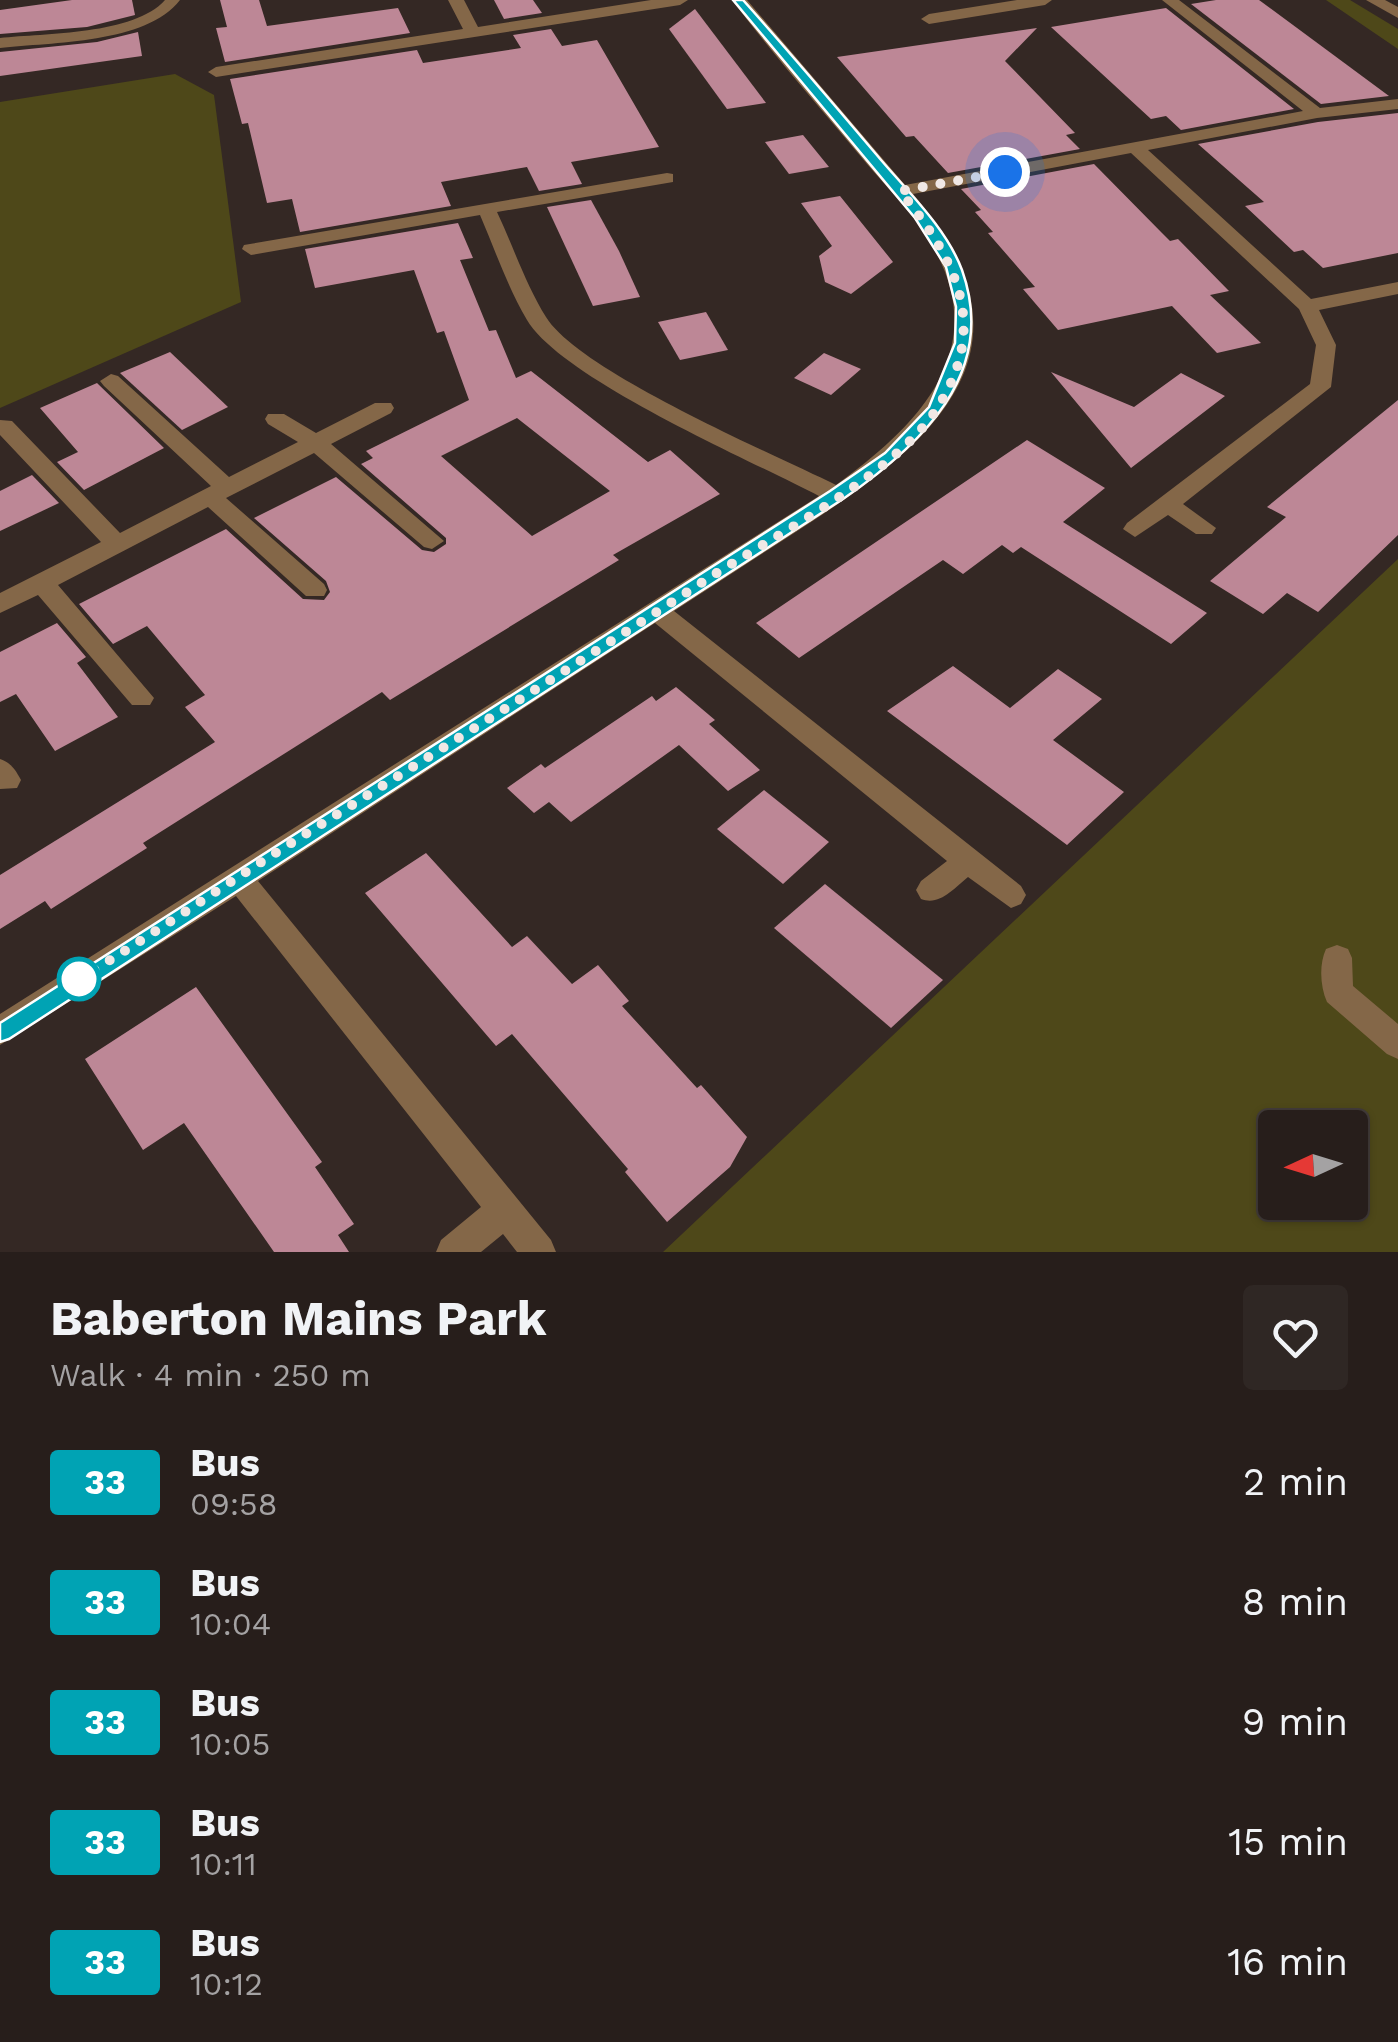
<!DOCTYPE html>
<meta charset="utf-8">
<style>
body{margin:0;font-family:"Work Sans",sans-serif;background:#2f2724;color:#f1f3f6;height:100vh;display:flex;flex-direction:column;font-size:38px;white-space:nowrap}
*{box-sizing:border-box;margin:0}
p{font-size:32px;color:#a4a2a3}
.icon{flex:none;width:55px;height:55px;fill:none;stroke:currentColor;stroke-width:2;stroke-linecap:round;stroke-linejoin:round}
.map{position:relative;height:1252px;overflow:hidden}
.sheet{display:flex;flex-direction:column;background:#271e1b;flex:1}
.sheet>*{flex:none}
.badge{padding:0 20px;border-radius:8px;font-size:35px;line-height:65px}
.needle{width:65px;rotate:266deg}
.tools{position:absolute;left:1258px;top:1110px;display:grid;gap:20px}
.tools a{display:grid;place-items:center;width:110px;height:110px;border-radius:10px;background:#271e1b;box-shadow:0 2px 8px #0004,0 0 0 2px #433c3a;font-size:50px}
.you{position:absolute;width:50px;height:50px;margin:-25px;border:8px solid #fff;border-radius:50%;background:#1a73e8;box-shadow:0 0 0 15px #1a73e833}
.map>.badge{position:absolute;translate:-50% -50%;box-shadow:0 0 0 5px #fff}
.round{display:grid;place-items:center;flex:none;width:105px;height:105px;border-radius:10px;background:#2f2724}
.head{display:flex;align-items:center;justify-content:space-between;height:170px;padding:0 50px}
h1{font-size:48px;font-weight:700;line-height:75px}
ul{padding:0;list-style:none}
li{display:flex;align-items:center;gap:30px;height:120px;padding:0 50px}
li div{flex:1}
li b{display:block;font-size:38px}
li em{font-style:normal}
li .badge{min-width:110px;font-weight:700;text-align:center}
.map>svg:first-child{display:block}
.green{fill:#4e4819;fill-rule:evenodd}
.building{fill:#bd8796;fill-rule:evenodd}
.lines{fill:none;stroke-linecap:round;stroke-linejoin:round}
.minor{fill:#846748;fill-rule:evenodd}
.line{fill:#00a3b4;stroke:#fff;stroke-width:2.5}
.walk{stroke:#f0e8e5;stroke-width:10;stroke-dasharray:0 18}
.stop-dot{fill:#fff;stroke:#00a3b4;stroke-width:5}
</style>
<div class="map">
<svg width="1398" height="1252" viewBox="0 0 1398 1252">
<rect width="100%" height="100%" fill="#342824"/>
<g class="green">
<polygon points="1326,0 1350,0 1398,29 1398,49"/>
<polygon points="175,74 214,95 241,302 0,408 0,102"/>
<path d="M1398,559V1252H663ZM1275,1128H1350V1202H1275Z"/>
</g>
<g class="building">
<polygon points="72,0 132,0 135,15 87,27 0,34 0,10"/>
<polygon points="220,0 259,0 267,26 398,8 410,33 225,62 216,28 227,27"/>
<polygon points="494,0 533,0 542,13 504,19"/>
<polygon points="1216,0 1259,0 1389,96 1321,104 1191,4"/>
<polygon points="1166,8 1294,109 1181,130 1166,116 1151,119 1051,27"/>
<polygon points="695,9 766,103 727,109 669,29"/>
<polygon points="1037,28 1005,61 1075,133 1066,135 1080,149 948,173 914,136 906,137 837,57"/>
<polygon points="551,29 562,46 597,40 659,147 571,162 582,184 539,191 527,167 441,182 451,206 300,232 292,199 267,203 248,123 242,124 230,79 417,50 423,63 521,48 513,35"/>
<polygon points="138,32 142,56 0,76 0,52 97,42"/>
<polygon points="1398,113 1398,253 1323,268 1303,250 1294,252 1245,206 1264,202 1198,144 1318,122"/>
<polygon points="803,135 829,167 789,174 765,142"/>
<polygon points="1094,164 1162,233 1170,241 1178,239 1229,291 1210,295 1261,343 1217,353 1172,306 1058,330 1023,289 1035,287 988,233 993,232 975,212 981,210 961,189"/>
<polygon points="840,196 893,262 851,294 825,282 819,256 832,246 801,203"/>
<polygon points="591,200 619,251 640,297 593,306 547,207"/>
<path d="M458,223L473,258L460,260L489,331L496,330L516,378L531,371L648,462L670,450L720,494L613,555L619,560L390,700L382,692L143,843L147,848L51,909L45,901L0,929V875L215,742L185,707L205,695L147,626L113,644L79,604L226,529L303,599L324,600L330,592L326,581L254,518L336,477L422,550L434,552L446,544V538L361,464L373,458L366,451L469,400L444,331L437,333L414,270L315,288L305,249ZM517,418L610,491L532,536L441,456Z"/>
<polygon points="706,312 728,350 680,360 658,322"/>
<polygon points="170,352 228,407 182,430 120,373"/>
<polygon points="824,353 861,369 831,395 794,378"/>
<polygon points="1051,372 1134,407 1181,373 1225,396 1131,468"/>
<polygon points="97,383 164,448 84,490 57,462 78,452 40,408"/>
<polygon points="1398,400 1398,535 1318,612 1287,593 1263,614 1210,581 1286,517 1267,507"/>
<polygon points="1027,440 1105,488 1063,522 1207,613 1171,644 1021,547 1013,553 1002,545 963,574 943,560 799,658 756,623"/>
<polygon points="32,475 59,503 0,531 0,491"/>
<polygon points="57,623 86,657 77,663 118,717 55,751 16,694 0,702 0,652"/>
<polygon points="953,666 1010,708 1058,669 1102,699 1053,740 1124,792 1067,845 887,711"/>
<polygon points="676,687 715,720 709,724 760,770 728,791 679,745 571,822 549,802 534,813 507,788 541,764 545,768 652,696 656,701"/>
<polygon points="764,790 829,842 783,884 717,829"/>
<polygon points="426,853 512,947 527,936 572,984 598,965 629,1001 622,1006 697,1088 701,1085 747,1137 730,1167 667,1222 625,1172 628,1169 512,1034 496,1046 365,893"/>
<polygon points="825,884 943,980 891,1028 774,928"/>
<polygon points="196,987 322,1162 315,1167 354,1224 338,1235 349,1252 274,1252 184,1123 143,1150 85,1059"/>
</g>
<g class="lines">
<g class="minor">
<path d="M165,0H180C146,44 52,42 0,48V38C45,33 134,35 165,0Z"/>
<polygon points="448,0 464,0 478,27 651,0 688,0 680,5 216,77 208,72 216,67 463,29"/>
<path d="M732,0H747L905,185L1303,111L1162,0H1179L1320,108L1398,99V109L1317,118L1148,150L1311,299L1398,282V294L1319,310L1336,345L1331,387L1183,504L1216,528L1212,534H1196L1168,515L1135,537L1123,529L1127,523L1310,384L1316,345L1299,309L1131,153L913,194C1043,345 942,437 808,524C763,553 719,582 674,611L1021,886L1026,895L1021,904L1011,908L968,877C953,889 940,906 921,899L916,890L921,881L947,861L655,623L258,881L551,1240L556,1252H517L503,1234L481,1252H436L441,1240L481,1207L236,896L0,1045V1014L819,496C752,461 562,379 527,320C508,288 495,250 480,215L251,255L242,249L244,245L667,173L673,174V182L497,212C513,246 526,285 546,317C579,371 771,453 836,485C916,427 993,352 933,247C916,216 890,191 867,164C822,110 774,56 732,0Z"/>
<polygon points="1017,0 1052,0 1045,5 929,24 921,19 929,14"/>
<polygon points="1366,0 1385,0 1398,7 1398,18"/>
<polygon points="111,374 118,376 229,477 298,442 268,424 265,419 268,414 284,414 316,433 375,403 391,403 394,408 391,413 331,444 444,541 432,549 424,547 314,453 226,498 324,584 327,590 324,596 306,596 208,507 58,585 154,698 150,705 132,705 38,595 0,613 0,593 101,542 0,435 0,420 12,421 120,533 211,486 104,386 100,381"/>
<path d="M0,759C11,763 15,769 21,780L17,788L0,789Z"/>
<path d="M1337,945L1348,949L1352,958L1353,986L1398,1024V1059L1387,1054L1327,1002C1320,986 1319,964 1326,949Z"/>
</g>
</g>
<path class="line" d="M733,0H743C788,50 832,102 876,154C905,189 946,227 962,270C999,374 920,446 843,499L9,1039L0,1042V1023L830,491L885,453L929,407L955,343L956,307L946,267L915,218Z"/>
<g class="lines">
<path class="walk" d="M79,979C146,939 211,894 277,852C422,761 568,670 712,576C778,534 894,474 936,410C991,326 956,260 900,191L1005,172"/>
</g>
<circle class="stop-dot" cx="79" cy="979" r="20"/>
</svg>
<div class="tools">
<a><svg class="needle" viewBox="-14 -14 28 28"><path d="M0-13l5 13h-10z" fill="#e53935"/><path d="M0 13l5-13h-10z" fill="#a4a2a3"/></svg></a>
</div>
<div class="you" style="left:1005px;top:172px"></div>
</div>
<section class="sheet">
<div class="head"><div><h1>Baberton Mains Park</h1><p>Walk · 4 min · 250 m</p></div><a class="round"><svg class="icon" aria-label="heart" viewBox="0 0 24 24"><path d="M12 20l-8-8c-3-5 5-10 8-4 3-6 11-1 8 4z"/></svg></a></div>
<ul>
<li><span class="badge" style="background:#00a3b4;color:#fff">33</span><div><b>Bus</b><p>09:58</p></div><em>2 min</em></li>
<li><span class="badge" style="background:#00a3b4;color:#fff">33</span><div><b>Bus</b><p>10:04</p></div><em>8 min</em></li>
<li><span class="badge" style="background:#00a3b4;color:#fff">33</span><div><b>Bus</b><p>10:05</p></div><em>9 min</em></li>
<li><span class="badge" style="background:#00a3b4;color:#fff">33</span><div><b>Bus</b><p>10:11</p></div><em>15 min</em></li>
<li><span class="badge" style="background:#00a3b4;color:#fff">33</span><div><b>Bus</b><p>10:12</p></div><em>16 min</em></li>
</ul>
</section>
